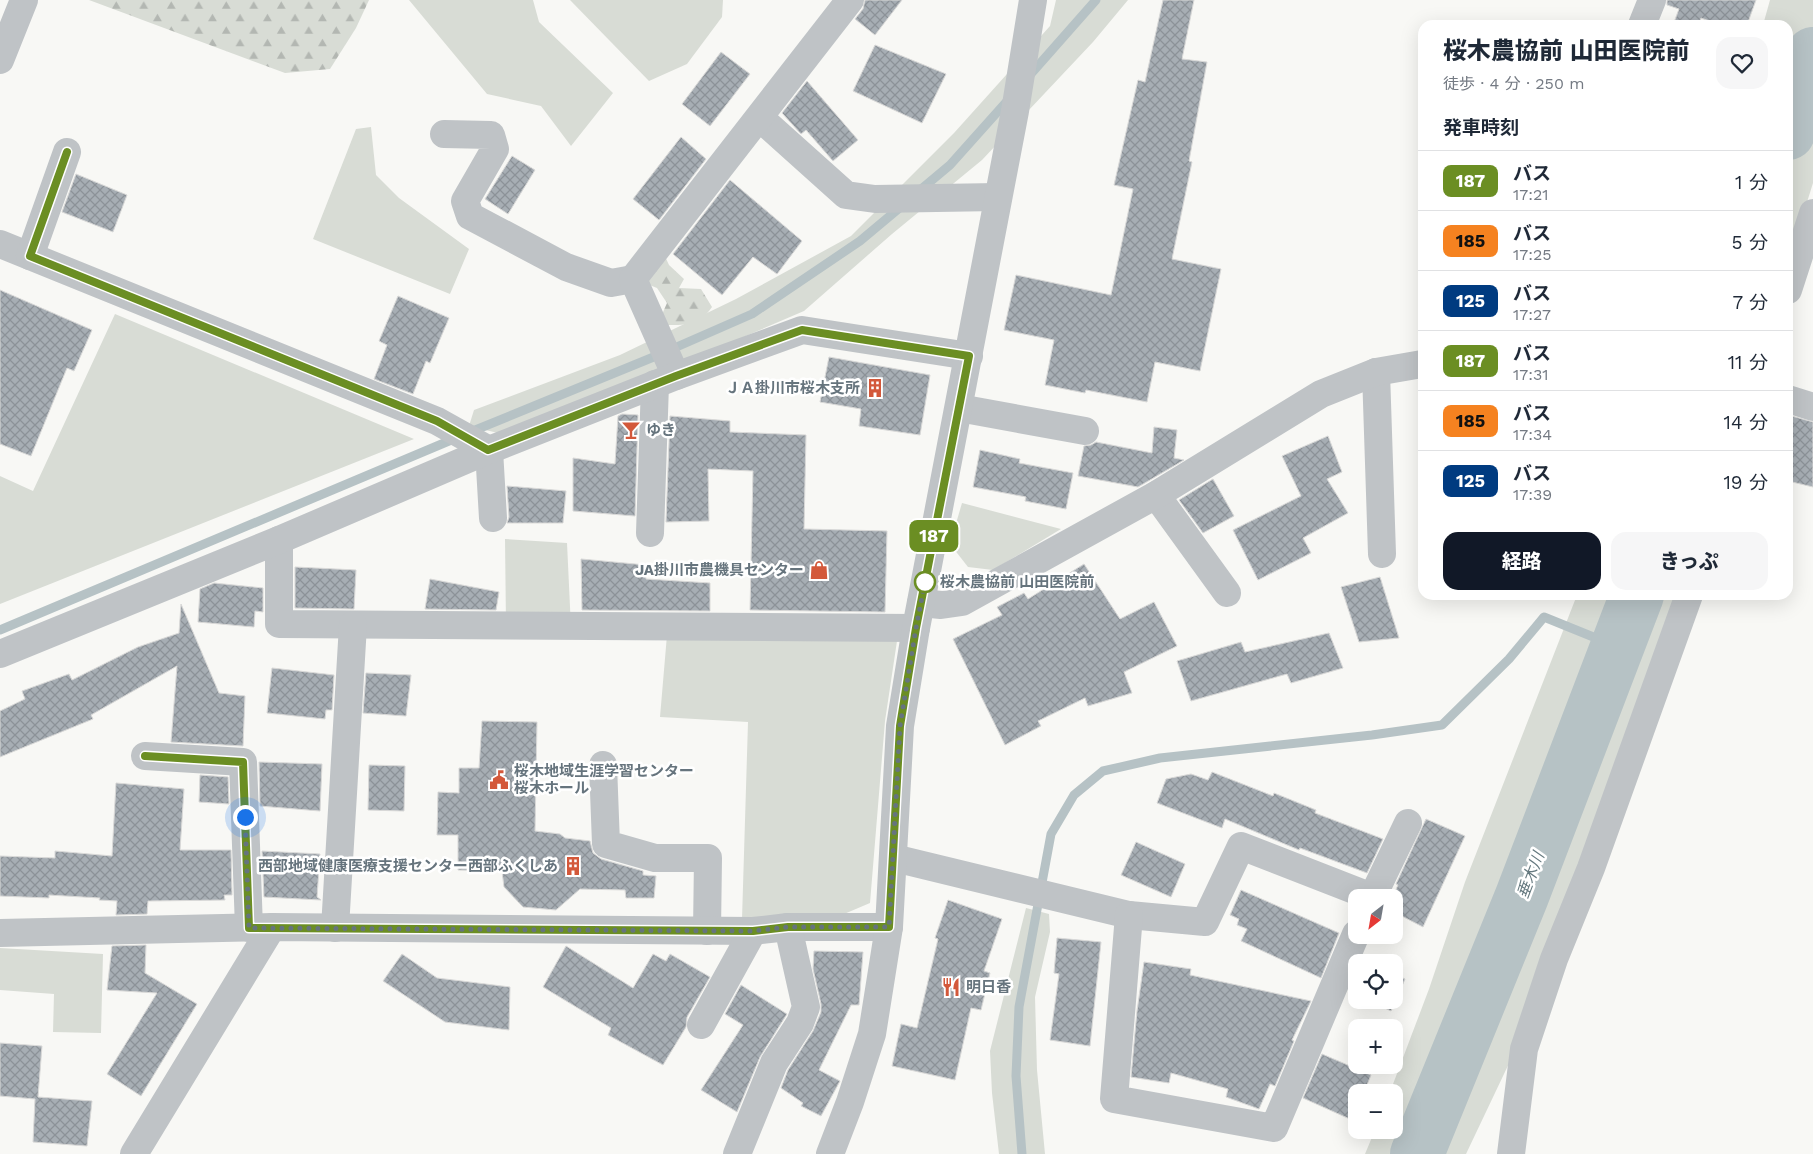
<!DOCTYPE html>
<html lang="ja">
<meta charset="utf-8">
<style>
body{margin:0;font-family:"Work Sans","Noto Sans JP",sans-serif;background:#f6f6f7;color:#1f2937;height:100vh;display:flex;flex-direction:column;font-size:19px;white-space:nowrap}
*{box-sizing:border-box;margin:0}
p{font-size:16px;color:#747a83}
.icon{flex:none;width:28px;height:28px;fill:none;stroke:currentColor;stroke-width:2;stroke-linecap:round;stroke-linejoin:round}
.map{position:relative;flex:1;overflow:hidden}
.drawer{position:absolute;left:1418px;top:20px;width:375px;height:580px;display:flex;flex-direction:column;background:#fff;border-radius:15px;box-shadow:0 5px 20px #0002}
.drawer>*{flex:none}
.badge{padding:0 10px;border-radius:8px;font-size:18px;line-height:32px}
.needle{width:32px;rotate:211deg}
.buttons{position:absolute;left:1348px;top:889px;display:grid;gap:10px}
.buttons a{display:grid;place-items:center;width:55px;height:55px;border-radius:10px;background:#fff;box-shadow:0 5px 20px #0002;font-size:25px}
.you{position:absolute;width:25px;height:25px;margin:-12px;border:4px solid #fff;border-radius:50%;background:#1a73e8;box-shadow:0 0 0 8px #1a73e833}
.map>.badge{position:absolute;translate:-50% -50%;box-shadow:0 0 0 2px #fff}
h2{padding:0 25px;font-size:19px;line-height:45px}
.round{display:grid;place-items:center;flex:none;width:52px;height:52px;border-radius:15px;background:#f6f6f7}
.overview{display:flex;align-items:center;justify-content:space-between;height:85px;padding:0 25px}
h1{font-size:24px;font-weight:800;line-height:38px}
.action{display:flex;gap:10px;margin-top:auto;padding:10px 25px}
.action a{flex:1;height:58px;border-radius:15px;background:#111827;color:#fff;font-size:20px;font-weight:800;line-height:58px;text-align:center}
.action a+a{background:#f6f6f7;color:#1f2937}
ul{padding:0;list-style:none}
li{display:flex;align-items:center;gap:15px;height:60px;padding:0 25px;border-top:1px solid #e0e1e3}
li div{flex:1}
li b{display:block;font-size:19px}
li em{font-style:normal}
li .badge{min-width:55px;font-weight:700;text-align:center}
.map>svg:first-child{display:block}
.green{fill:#d8dcd5}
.forest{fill:url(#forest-firs)}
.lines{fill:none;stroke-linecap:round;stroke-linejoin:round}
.stream{stroke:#b6c2c5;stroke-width:9}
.river{stroke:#b6c2c5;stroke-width:54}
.building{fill:url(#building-cross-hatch);stroke:#d9d9d8}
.minor{stroke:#bfc3c6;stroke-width:28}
.line-casing{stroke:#fff;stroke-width:11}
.line{stroke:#6b8e23;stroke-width:8}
.walk{stroke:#66747d;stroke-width:5;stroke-dasharray:0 9}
.stop-dot{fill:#fff;stroke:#6b8e23;stroke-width:2.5}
.labels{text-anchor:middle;stroke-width:5;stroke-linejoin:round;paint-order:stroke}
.poi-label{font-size:15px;font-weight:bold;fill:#66747d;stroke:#fff;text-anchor:end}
.stop-label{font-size:15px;font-weight:bold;fill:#66747d;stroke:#fff;text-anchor:start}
.water-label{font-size:16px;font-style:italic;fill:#65797f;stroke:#fff}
</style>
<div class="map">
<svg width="1813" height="1154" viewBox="0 0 1813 1154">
<defs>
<pattern id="forest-firs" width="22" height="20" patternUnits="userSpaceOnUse" patternTransform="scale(1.25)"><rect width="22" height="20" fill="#d8dcd5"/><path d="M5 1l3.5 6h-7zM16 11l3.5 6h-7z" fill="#b3b7b2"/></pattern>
<pattern id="building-cross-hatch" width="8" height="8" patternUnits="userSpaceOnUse" patternTransform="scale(1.25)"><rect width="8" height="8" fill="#a7aeb4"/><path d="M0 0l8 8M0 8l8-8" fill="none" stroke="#8c9298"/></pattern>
</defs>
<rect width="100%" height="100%" fill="#f8f8f5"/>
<g class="green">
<polygon points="409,0 533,0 539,22 613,93 571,146 541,106 487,94"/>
<polygon points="570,0 723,0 722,17 687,64 649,81"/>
<polygon points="1056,0 1128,0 1093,42 982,160 892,234 804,311 543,423 498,433 469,426 474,410 620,355 736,299 851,236 954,133 1050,26"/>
<polygon points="1770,0 1813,0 1813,183 1788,263 1788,25 1763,25"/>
<polygon points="371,127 376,175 399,198 469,249 450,294 313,239 356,129"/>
<polygon points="115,314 414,439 0,604 0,476 33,491"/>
<polygon points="962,503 1061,529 993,570 968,567 950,544"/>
<polygon points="505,539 567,543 571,628 506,626"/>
<polygon points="1577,595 1680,595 1513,1055 1466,1154 1365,1154 1375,1130 1394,1130 1394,1092 1390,1092 1429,989 1465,882"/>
<polygon points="667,635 897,641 885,721 870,903 837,917 742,919 748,722 660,717"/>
<polygon points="1026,908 1049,914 1050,932 1035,997 1037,1070 1045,1154 999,1154 992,1093 990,1051"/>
<polygon points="0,948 103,954 101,1033 53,1032 54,994 0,990"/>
</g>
<g class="forest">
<polygon points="89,0 369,0 356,28 330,69 285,73"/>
<path d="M663,252L669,265L684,279L679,288L701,289L712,307C699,325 689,325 667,325L660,319L667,303L657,288L647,284Z"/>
</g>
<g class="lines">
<g class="stream">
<polyline points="1029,76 1096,0"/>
<polyline points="919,191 950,165 1009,99"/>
<polyline points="468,433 656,356 752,314 860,241 903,205"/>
<polyline points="0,630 456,438"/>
<polyline points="1022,1154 1016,1076 1019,1007 1051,834 1074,795 1103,771 1160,758 1372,735 1442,725 1509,659 1544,617 1618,647"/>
</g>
<g class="river">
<polyline points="1788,133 1813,54"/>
<polyline points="1417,1154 1522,896 1637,595"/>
</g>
</g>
<g class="building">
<polygon points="865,0 902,0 875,35 855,19 863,9"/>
<polygon points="1163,0 1194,0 1182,59 1207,62 1189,161 1192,162 1172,259 1221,269 1200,371 1155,362 1147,402 1086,390 1085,393 1045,385 1054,340 1004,330 1016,275 1111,295 1133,189 1114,185 1138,80 1145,82"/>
<polygon points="1667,0 1756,0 1747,25 1721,25 1701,18 1698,25 1673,25 1679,9 1667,5"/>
<polygon points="875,45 946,74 922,123 853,91"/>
<polygon points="721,52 750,74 710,126 682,104"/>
<polygon points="807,81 858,140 833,161 806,130 801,134 782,113"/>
<polygon points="681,137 706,159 659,220 633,199"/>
<polygon points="512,156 535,170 508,214 485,199"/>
<polygon points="76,174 127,195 113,232 62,212"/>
<polygon points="730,180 802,241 777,274 753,257 722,295 673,254"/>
<polygon points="0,290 92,330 74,371 67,368 31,456 0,444"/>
<polygon points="398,296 449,318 430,363 426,361 413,394 374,379 387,345 379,341"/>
<polygon points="829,357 930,375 920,435 859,426 861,409 820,402"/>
<polygon points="622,414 638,415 635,516 573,511 573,458 615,464 618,416"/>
<polygon points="1788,415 1813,422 1813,487 1788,481"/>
<polygon points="670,416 730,421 730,432 806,435 804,529 887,531 885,612 750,610 753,471 708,469 709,521 666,522"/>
<polygon points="1154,427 1177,430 1174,458 1184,460 1138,487 1078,476 1084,446 1091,445 1096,442 1152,453"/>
<polygon points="1328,436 1342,472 1327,479 1348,513 1303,538 1311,553 1258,580 1233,530 1301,496 1282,456"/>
<polygon points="980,450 1020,459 1019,463 1073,473 1066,509 1025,501 1026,497 973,487"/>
<polygon points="1213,479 1234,516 1203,533 1179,500"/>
<polygon points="507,486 566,491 563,523 507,523 509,517"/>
<polygon points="581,559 646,565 646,579 710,583 710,611 582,610"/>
<polygon points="1084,564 1120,619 1154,602 1177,646 1124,672 1132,693 1088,706 1085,698 1038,721 1041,726 1005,745 953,639 1002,615 997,607 1024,593 1028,599"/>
<polygon points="295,567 356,570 354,609 295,608"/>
<polygon points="1380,577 1399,638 1359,642 1341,587"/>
<polygon points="430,579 499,592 496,610 425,609"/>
<polygon points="214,583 263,588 263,612 255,611 254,627 198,622 200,589"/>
<polygon points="181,604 219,693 245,696 243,746 171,742 177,666 91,715 93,719 0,757 0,711 25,699 22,691 69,674 72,680 138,647 179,633"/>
<polygon points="1329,633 1343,668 1291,683 1287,674 1191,701 1177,661 1241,642 1245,652"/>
<polygon points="272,668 334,675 332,710 326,710 325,719 267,713"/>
<polygon points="366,673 411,675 406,716 363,713"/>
<polygon points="482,721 537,722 535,831 560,834 565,838 590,841 593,853 601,859 643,871 643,875 656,876 654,898 626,898 625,890 580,889 556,910 523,907 504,887 502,871 458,870 458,835 437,835 438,792 459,793 459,768 479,768"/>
<polygon points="259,762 322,764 320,811 260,806"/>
<polygon points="369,765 405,766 404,811 368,810"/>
<polygon points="1212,772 1273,796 1274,793 1316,810 1315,813 1383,839 1367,873 1300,848 1299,850 1225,819 1222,828 1157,803 1166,779 1191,774 1208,780"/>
<polygon points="200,775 228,777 229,804 199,802"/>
<polygon points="116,783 184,789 180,850 231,850 232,895 224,895 225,900 148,901 147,914 116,915 117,901 99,900 100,898 49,895 49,898 0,896 0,856 55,858 55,851 112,856"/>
<polygon points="1426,819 1465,836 1423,927 1394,912 1394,898 1392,898 1398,885 1396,884"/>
<polygon points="1136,842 1185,864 1171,897 1121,875"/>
<polygon points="262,851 320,854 317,897 321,900 264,897"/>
<polygon points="1241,890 1339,933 1321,978 1241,941 1247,929 1237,925 1239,919 1230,915"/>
<polygon points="948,900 1002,919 984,971 990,973 981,1010 971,1008 955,1080 892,1066 901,1024 917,1028 938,939 935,938"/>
<polygon points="1057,938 1101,942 1090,1046 1050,1040 1059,974 1054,973"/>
<polygon points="146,945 145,973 197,1004 141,1096 107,1074 157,993 107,990 112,946"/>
<polygon points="566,946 633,988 653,954 666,961 670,954 710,977 687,1017 686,1027 663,1065 608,1035 611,1028 543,987"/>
<polygon points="814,951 863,952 859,1005 851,1005 819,1070 840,1081 821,1116 801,1106 803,1103 781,1088 788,1070 813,1031 821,1012 821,1004 813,969"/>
<polygon points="402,954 437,978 510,987 509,1030 445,1022 383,981"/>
<polygon points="1144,962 1191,969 1190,975 1311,1001 1292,1040 1294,1041 1275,1086 1270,1084 1259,1109 1226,1097 1228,1089 1171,1073 1169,1083 1131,1077 1137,1011"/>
<polygon points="1394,974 1405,979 1391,1011 1368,1000 1394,1000"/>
<polygon points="741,985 787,1014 760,1057 737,1112 701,1090 743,1025 725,1014"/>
<polygon points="0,1043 42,1046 38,1097 92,1101 87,1146 33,1142 35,1099 0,1096"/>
<polygon points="1322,1054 1371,1075 1364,1092 1356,1092 1356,1109 1352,1120 1303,1098"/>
</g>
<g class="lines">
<g class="minor">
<polyline points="1642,25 1652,0"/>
<polyline points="0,60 24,0"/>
<polyline points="760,118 846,195 875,199 998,197"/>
<polyline points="444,134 491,135 495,149 465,201 470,216 566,267 611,283 633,279"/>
<polyline points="0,244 437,421 489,450"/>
<polyline points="30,256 67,152"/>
<polyline points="1788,290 1813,213"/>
<polyline points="1376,372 1382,554"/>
<polyline points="676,376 633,279 850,0"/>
<polyline points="1788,399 1813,407"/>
<polyline points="959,408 1085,431"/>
<polyline points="489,450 493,518"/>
<polyline points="1156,495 1227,593"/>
<polyline points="650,533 655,384"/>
<polyline points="279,540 279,624 916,628"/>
<polyline points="921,603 941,605 962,602 1156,495 1321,394 1376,372 1422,364"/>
<polyline points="0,654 279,540 489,450 676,376 802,330 969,356"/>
<polyline points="145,756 243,762 249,928"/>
<polyline points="603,765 606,844 655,858 708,858 707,931"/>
<polyline points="894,858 1129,915 1205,922 1241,846 1372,897"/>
<polyline points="1372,898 1408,823"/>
<polyline points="1129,915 1114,1099 1274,1128 1356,934"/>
<polyline points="335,928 353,625"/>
<polyline points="0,933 272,927 753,931 788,927 889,927"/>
<polyline points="701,1025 753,931"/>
<polyline points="134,1154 272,927"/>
<polyline points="737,1154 774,1063 800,1023 806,1007 788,927"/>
<polyline points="830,1154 850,1102 872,1034 889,927 900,726 916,628 1015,111 1033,0"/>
<polyline points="1511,1154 1524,1049 1554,959 1591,868 1689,595"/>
</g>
</g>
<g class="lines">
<g class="line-casing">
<polyline id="line" points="67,152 30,256 437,421 488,450 676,376 802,330 969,356 916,628 900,726 889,927 788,927 753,931 249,928 243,762 145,756"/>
</g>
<use href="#line" class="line"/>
<polyline class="walk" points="245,817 249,928 753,931 788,927 889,927 900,726 916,628 925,582"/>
</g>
<defs>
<g id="building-bare" transform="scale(1.5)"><path d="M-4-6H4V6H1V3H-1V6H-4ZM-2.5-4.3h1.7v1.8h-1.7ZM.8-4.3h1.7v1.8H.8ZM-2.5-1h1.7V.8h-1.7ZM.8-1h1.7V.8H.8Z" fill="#d3583a" stroke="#fff" stroke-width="2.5" paint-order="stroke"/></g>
<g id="bar-bare" transform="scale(1.5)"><path d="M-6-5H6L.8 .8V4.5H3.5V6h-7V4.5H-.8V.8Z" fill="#d3583a" stroke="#fff" stroke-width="2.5" paint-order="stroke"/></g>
<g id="shop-bare" transform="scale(1.5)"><path d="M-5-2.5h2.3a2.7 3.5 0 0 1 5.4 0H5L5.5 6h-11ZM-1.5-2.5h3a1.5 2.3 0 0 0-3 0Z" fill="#d3583a" stroke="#fff" stroke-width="2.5" paint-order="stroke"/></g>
<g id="civic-bare" transform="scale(1.5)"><path d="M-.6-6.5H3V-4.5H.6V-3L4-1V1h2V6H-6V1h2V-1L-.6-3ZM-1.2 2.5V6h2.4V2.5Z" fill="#d3583a" stroke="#fff" stroke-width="2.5" paint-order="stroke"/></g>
<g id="restaurant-bare" transform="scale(1.5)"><path d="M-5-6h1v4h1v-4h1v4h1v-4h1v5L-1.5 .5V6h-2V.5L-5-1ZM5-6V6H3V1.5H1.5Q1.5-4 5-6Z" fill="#d3583a" stroke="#fff" stroke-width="2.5" paint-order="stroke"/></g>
</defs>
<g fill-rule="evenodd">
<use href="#building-bare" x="875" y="388"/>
<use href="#bar-bare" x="631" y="430"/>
<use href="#shop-bare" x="819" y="570"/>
<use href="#civic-bare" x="499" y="780"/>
<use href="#building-bare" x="573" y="866"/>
<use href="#restaurant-bare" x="951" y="987"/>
</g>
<circle class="stop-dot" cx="925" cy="582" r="10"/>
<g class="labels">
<g class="poi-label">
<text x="860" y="393">ＪＡ掛川市桜木支所</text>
<text x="646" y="435" text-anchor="start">ゆき</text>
<text x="804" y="575">JA掛川市農機具センター</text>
<text x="514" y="776" text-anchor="start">桜木地域生涯学習センター<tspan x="514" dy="17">桜木ホール</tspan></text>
<text x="558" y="871">西部地域健康医療支援センター西部ふくしあ</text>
<text x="966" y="992" text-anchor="start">明日香</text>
</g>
<g class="stop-label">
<text x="940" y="587">桜木農協前 山田医院前</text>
</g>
<g class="water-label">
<text transform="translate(1530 875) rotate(-69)" y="6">垂木川</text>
</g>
</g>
</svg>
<div class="buttons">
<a><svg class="needle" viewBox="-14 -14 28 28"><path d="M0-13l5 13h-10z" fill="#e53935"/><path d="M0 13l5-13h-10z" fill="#747a83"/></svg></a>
<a><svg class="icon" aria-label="locate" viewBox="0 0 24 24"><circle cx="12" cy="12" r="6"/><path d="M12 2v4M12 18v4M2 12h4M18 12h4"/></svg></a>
<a>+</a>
<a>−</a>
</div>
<div class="you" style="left:245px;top:817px"></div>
<b class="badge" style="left:934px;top:536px;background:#6b8e23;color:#fff">187</b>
<section class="drawer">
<div class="overview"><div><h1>桜木農協前 山田医院前</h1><p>徒歩 · 4 分 · 250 m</p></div><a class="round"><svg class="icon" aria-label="heart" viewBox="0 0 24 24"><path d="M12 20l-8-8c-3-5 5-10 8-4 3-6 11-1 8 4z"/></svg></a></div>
<h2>発車時刻</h2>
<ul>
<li><span class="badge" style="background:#6b8e23;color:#fff">187</span><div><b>バス</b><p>17:21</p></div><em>1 分</em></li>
<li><span class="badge" style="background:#f58220;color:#111">185</span><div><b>バス</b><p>17:25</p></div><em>5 分</em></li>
<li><span class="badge" style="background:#003b80;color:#fff">125</span><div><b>バス</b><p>17:27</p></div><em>7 分</em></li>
<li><span class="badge" style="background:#6b8e23;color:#fff">187</span><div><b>バス</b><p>17:31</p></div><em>11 分</em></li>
<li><span class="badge" style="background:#f58220;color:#111">185</span><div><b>バス</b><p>17:34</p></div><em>14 分</em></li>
<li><span class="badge" style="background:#003b80;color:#fff">125</span><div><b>バス</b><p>17:39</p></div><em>19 分</em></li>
</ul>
<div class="action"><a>経路</a><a>きっぷ</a></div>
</section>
</div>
